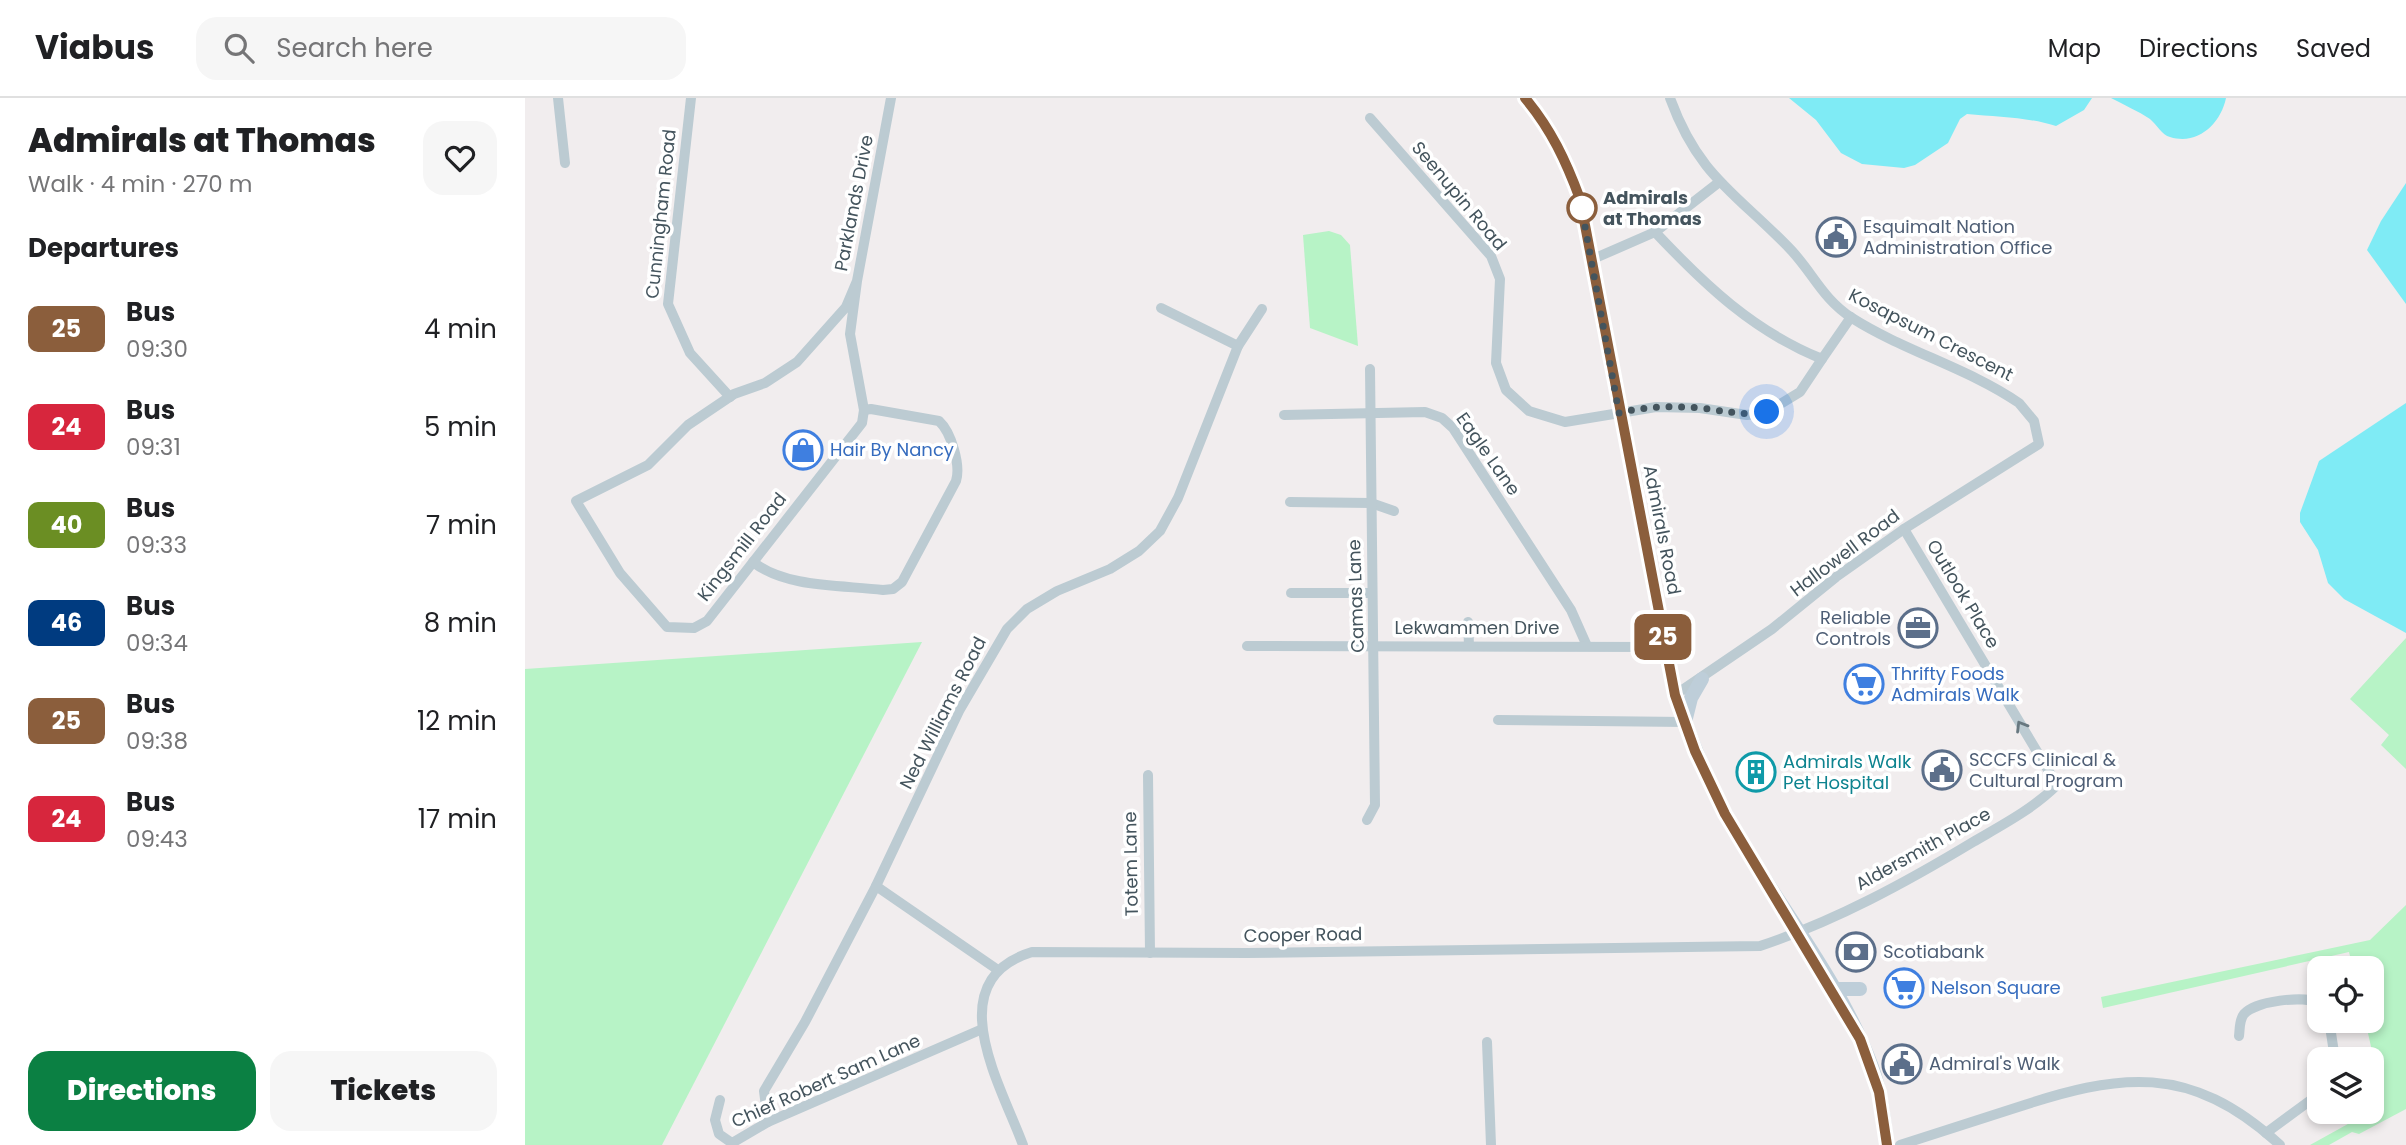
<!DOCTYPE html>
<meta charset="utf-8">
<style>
body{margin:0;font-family:Poppins,sans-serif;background:#f6f6f6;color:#202124;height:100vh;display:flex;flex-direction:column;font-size:26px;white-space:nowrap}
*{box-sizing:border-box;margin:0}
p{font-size:23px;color:#757577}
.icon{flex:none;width:38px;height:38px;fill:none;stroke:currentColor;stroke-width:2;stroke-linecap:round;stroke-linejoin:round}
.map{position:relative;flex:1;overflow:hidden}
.sheet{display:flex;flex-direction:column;background:#fff;width:525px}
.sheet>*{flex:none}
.badge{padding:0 14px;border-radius:10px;font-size:24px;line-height:46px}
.tools{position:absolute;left:1782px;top:858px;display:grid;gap:14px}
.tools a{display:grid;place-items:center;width:77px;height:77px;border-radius:14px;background:#fff;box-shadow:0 4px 10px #0003;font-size:35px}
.you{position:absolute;width:35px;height:35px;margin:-18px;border:5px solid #fff;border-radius:50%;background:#1a73e8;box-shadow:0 0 0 10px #1a73e833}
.map>.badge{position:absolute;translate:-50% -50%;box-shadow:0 0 0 4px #fff}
h2{padding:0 28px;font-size:26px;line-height:63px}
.round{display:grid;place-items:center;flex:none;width:74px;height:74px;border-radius:21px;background:#f6f6f6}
.summary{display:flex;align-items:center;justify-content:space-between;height:119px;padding:0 28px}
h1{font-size:33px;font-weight:800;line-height:52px}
.primary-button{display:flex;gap:14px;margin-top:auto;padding:14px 28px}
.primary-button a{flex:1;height:80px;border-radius:21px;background:#0b8043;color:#fff;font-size:28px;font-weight:800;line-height:80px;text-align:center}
.primary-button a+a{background:#f6f6f6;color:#202124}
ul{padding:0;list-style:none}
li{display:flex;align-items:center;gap:21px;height:98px;padding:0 28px}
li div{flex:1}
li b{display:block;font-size:26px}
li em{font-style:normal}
li .badge{min-width:77px;font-weight:700;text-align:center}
header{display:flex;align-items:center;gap:42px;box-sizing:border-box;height:98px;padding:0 35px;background:#fff;border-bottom:2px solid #e0e0e0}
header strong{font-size:33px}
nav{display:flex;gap:38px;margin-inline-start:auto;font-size:24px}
.search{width:490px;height:63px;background:#f6f6f6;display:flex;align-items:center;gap:18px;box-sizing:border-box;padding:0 24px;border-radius:21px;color:#757577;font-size:26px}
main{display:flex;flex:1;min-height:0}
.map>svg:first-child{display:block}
.green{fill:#b7f3c6}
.water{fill:#7febf5}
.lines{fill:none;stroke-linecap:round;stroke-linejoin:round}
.minor{stroke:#bccbd2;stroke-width:10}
.secondary{stroke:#beced9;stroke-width:14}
.oneway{stroke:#687880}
.line-casing{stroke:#fff;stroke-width:16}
.line{stroke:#8b5e3c;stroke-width:10}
.walk{stroke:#44545d;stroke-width:7;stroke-dasharray:0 12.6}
.stop-dot{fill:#fff;stroke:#8b5e3c;stroke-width:3.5}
.labels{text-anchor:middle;stroke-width:7;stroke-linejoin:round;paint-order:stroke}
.street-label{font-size:18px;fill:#44545d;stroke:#fff}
.stop-label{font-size:18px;font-weight:bold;fill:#44545d;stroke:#fff;text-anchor:start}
.service-label{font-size:18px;fill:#4e5e75;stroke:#fff;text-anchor:start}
.shop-label{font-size:18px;fill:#366cbe;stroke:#fff;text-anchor:start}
.culture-label{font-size:18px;fill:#0d838f;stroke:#fff;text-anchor:start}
</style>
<header>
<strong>Viabus</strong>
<div class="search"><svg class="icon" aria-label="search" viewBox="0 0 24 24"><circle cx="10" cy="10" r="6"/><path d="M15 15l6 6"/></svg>Search here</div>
<nav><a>Map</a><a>Directions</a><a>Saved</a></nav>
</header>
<main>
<section class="sheet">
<div class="summary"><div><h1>Admirals at Thomas</h1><p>Walk · 4 min · 270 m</p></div><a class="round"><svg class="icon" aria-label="heart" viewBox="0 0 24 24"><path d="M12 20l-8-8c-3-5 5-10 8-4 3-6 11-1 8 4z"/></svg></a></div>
<h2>Departures</h2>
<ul>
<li><span class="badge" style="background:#8b5e3c;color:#fff">25</span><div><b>Bus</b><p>09:30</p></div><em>4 min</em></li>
<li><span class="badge" style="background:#d7263d;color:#fff">24</span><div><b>Bus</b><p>09:31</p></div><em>5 min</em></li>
<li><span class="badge" style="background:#6b8e23;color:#fff">40</span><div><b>Bus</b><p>09:33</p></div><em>7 min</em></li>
<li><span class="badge" style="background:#003b80;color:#fff">46</span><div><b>Bus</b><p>09:34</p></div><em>8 min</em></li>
<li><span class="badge" style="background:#8b5e3c;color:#fff">25</span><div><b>Bus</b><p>09:38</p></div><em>12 min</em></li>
<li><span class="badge" style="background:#d7263d;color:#fff">24</span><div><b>Bus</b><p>09:43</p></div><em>17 min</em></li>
</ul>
<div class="primary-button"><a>Directions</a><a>Tickets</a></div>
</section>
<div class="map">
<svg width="1881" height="1047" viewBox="0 0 1881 1047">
<rect width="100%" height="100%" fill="#f1edee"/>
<g class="green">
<polygon points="804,133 816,137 825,147 833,248 785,230 778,137"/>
<polygon points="1881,540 1881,671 1856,647 1864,637 1825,601"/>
<polygon points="397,544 137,1047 0,1047 0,571"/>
<polygon points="1881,807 1881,1011 1834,1036 1827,1034 1804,1047 1785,1047 1859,1006 1840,922 1846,922 1846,870 1828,870 1824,854 1578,910 1576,899 1845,842"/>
</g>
<g class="water">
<path d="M1264,0H1567L1559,12L1531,28C1502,19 1473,19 1442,16L1435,21L1423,45L1390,67L1379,70L1337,66L1316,55L1291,22Z"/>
<path d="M1586,0H1701C1696,25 1673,48 1645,39C1637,37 1632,27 1625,21C1613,13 1599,7 1586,0Z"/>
<polygon points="1881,85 1881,206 1842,152 1856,123"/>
<polygon points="1881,305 1881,535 1819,501 1803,485 1793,452 1775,424 1775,415 1794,363"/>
</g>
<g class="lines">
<g class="minor">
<polyline points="33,0 40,65"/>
<polyline points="166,0 143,206 165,255 205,299"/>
<path d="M1145,0C1174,80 1213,96 1267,153C1289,177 1298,201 1327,220C1379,253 1443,270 1494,305L1509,323L1514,346L1379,431L1311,479L1247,531L1150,597"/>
<polyline points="845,20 966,158 975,181 971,265 981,292 1004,313 1040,324 1131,309 1175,310 1222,317 1242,314 1275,294 1297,261"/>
<path d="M1130,134C1180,187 1228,233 1297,261L1326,219"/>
<polyline points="1068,161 1130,134 1193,85"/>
<polyline points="332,183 325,236 339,312 337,325 182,523 169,530 142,529 95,475 51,403 123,367 163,327 209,296 240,285 272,264 321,209 332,183 366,0"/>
<polyline points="636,210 713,248"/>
<polyline points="759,317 900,314 917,320 928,330 1046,512 1062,548"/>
<polyline points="765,404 846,405 869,413"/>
<path d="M228,464C261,490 317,487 358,492L368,491L377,484L431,383C436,367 426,334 414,323L346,311L339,312"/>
<polyline points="766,495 845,495"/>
<polyline points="943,524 944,547"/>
<polyline points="722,548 1140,549"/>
<polyline points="973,622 1160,624"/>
<polyline points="623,677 625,855"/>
<polyline points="842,722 850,707 845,271"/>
<polyline points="351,788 473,872"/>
<polyline points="1804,922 1810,961"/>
<path d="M1714,938C1715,931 1714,922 1719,916C1730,903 1779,897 1794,905"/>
<polyline points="962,944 966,1047"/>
<polyline points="195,1002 190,1022 194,1036 207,1045 243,1024 455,932"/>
<polyline points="243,1024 239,993 280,924 351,788 434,613 482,531 502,511 532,493 585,471 614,453 635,433 653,400 713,248 737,211"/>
<polyline points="1741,1035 1794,996"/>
<path d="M498,1047C476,987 413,883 507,854L722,855L1235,848C1310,823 1380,785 1448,744C1477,727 1508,711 1532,687L1379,431"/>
<path d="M1375,1047C1412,1035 1450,1023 1487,1011C1595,975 1664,964 1755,1047"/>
</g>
<g class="secondary">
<path d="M1000,0C1026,32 1041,63 1055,101L1150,597C1165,637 1179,677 1200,715C1246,800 1313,877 1347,969C1356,994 1359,1020 1362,1047"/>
<polyline points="1160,624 1166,600 1177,581"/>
<polyline points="1307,891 1335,891"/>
</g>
</g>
<defs><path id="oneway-chevron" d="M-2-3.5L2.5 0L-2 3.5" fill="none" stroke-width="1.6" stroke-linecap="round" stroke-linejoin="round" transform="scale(1.75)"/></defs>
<use class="oneway" href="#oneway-chevron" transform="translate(1496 628) rotate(-121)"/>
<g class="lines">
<g class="line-casing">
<path id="line" d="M1000,0C1026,31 1041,63 1055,101L1150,597L1170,653L1200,716L1335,941L1354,994L1362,1047"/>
</g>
<use href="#line" class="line"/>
<path class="walk" d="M1057,110L1055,101L1094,315C1121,308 1149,308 1176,310C1199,313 1219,318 1242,314"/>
</g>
<defs>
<g id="civic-ring" transform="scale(2.0125)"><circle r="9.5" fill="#fff" stroke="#5c6f8a" stroke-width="1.5"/><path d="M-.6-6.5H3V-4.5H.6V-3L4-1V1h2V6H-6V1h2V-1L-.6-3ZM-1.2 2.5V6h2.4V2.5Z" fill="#5c6f8a"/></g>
<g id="shop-ring" transform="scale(2.0125)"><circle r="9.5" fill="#fff" stroke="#3f7fe0" stroke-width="1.5"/><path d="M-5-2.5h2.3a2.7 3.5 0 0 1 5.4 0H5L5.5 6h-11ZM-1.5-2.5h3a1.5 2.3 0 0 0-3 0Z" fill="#3f7fe0"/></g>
<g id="office-ring" transform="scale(2.0125)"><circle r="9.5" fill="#fff" stroke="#5c6f8a" stroke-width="1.5"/><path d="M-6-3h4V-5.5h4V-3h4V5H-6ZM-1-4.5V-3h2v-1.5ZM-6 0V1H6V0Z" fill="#5c6f8a"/></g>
<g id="supermarket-ring" transform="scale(2.0125)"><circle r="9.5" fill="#fff" stroke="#3f7fe0" stroke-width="1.5"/><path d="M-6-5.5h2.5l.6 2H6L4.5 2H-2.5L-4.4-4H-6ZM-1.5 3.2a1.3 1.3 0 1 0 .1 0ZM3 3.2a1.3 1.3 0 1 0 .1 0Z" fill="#3f7fe0"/></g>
<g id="building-ring" transform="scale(2.0125)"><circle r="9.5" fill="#fff" stroke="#0f9aa8" stroke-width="1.5"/><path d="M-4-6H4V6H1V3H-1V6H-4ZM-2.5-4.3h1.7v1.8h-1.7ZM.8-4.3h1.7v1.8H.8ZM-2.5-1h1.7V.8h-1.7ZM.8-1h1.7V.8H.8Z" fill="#0f9aa8"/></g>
<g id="bank-ring" transform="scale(2.0125)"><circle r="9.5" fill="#fff" stroke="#5c6f8a" stroke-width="1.5"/><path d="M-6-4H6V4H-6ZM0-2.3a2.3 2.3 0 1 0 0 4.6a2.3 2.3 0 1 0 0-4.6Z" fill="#5c6f8a"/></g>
</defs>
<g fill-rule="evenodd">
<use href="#civic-ring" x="1311" y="139"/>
<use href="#shop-ring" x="278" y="352"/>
<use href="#office-ring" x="1393" y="530"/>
<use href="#supermarket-ring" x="1339" y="586"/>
<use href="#civic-ring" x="1417" y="672"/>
<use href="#building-ring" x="1231" y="674"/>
<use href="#bank-ring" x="1331" y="854"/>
<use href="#supermarket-ring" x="1379" y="890"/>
<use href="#civic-ring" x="1377" y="966"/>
</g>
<circle class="stop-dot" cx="1057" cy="110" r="14"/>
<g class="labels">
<g class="street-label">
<text transform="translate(934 98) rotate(50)" y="6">Seenupin Road</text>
<text transform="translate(329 105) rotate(-79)" y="6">Parklands Drive</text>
<text transform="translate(136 116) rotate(-84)" y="6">Cunningham Road</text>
<text transform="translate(1406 237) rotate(27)" y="6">Kosapsum Crescent</text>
<text transform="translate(963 356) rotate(55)" y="6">Eagle Lane</text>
<text transform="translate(1137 432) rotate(79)" y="6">Admirals Road</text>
<text transform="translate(217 449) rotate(-52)" y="6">Kingsmill Road</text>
<text transform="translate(1320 455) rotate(-37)" y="6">Hallowell Road</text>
<text transform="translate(1438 496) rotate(59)" y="6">Outlook Place</text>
<text transform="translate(831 498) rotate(-92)" y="6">Camas Lane</text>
<text x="952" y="536">Lekwammen Drive</text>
<text transform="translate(418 615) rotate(-63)" y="6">Ned Williams Road</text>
<text transform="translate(1398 751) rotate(-29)" y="6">Aldersmith Place</text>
<text transform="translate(606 766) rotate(-91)" y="6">Totem Lane</text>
<text transform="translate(778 837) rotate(-1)" y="6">Cooper Road</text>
<text transform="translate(301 983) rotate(-24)" y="6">Chief Robert Sam Lane</text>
</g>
<g class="stop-label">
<text x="1078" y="106">Admirals<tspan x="1078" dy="21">at Thomas</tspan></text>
</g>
<g class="service-label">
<text x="1338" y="135">Esquimalt Nation<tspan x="1338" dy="21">Administration Office</tspan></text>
<text x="1366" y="526" text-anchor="end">Reliable<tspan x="1366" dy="21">Controls</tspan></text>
<text x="1444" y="668">SCCFS Clinical &amp;<tspan x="1444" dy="21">Cultural Program</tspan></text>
<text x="1358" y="860">Scotiabank</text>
<text x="1404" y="972">Admiral's Walk</text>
</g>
<g class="shop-label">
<text x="305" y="358">Hair By Nancy</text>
<text x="1366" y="582">Thrifty Foods<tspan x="1366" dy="21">Admirals Walk</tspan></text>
<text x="1406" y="896">Nelson Square</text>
</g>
<g class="culture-label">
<text x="1258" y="670">Admirals Walk<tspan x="1258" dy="21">Pet Hospital</tspan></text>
</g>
</g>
</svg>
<div class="tools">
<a><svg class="icon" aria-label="locate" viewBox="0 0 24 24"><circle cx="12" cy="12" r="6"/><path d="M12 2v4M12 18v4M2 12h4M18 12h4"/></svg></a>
<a><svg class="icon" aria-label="layers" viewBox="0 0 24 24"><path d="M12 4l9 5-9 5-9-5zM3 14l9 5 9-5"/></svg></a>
</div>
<div class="you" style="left:1242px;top:314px"></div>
<b class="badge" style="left:1138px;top:539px;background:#8b5e3c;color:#fff">25</b>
</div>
</main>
